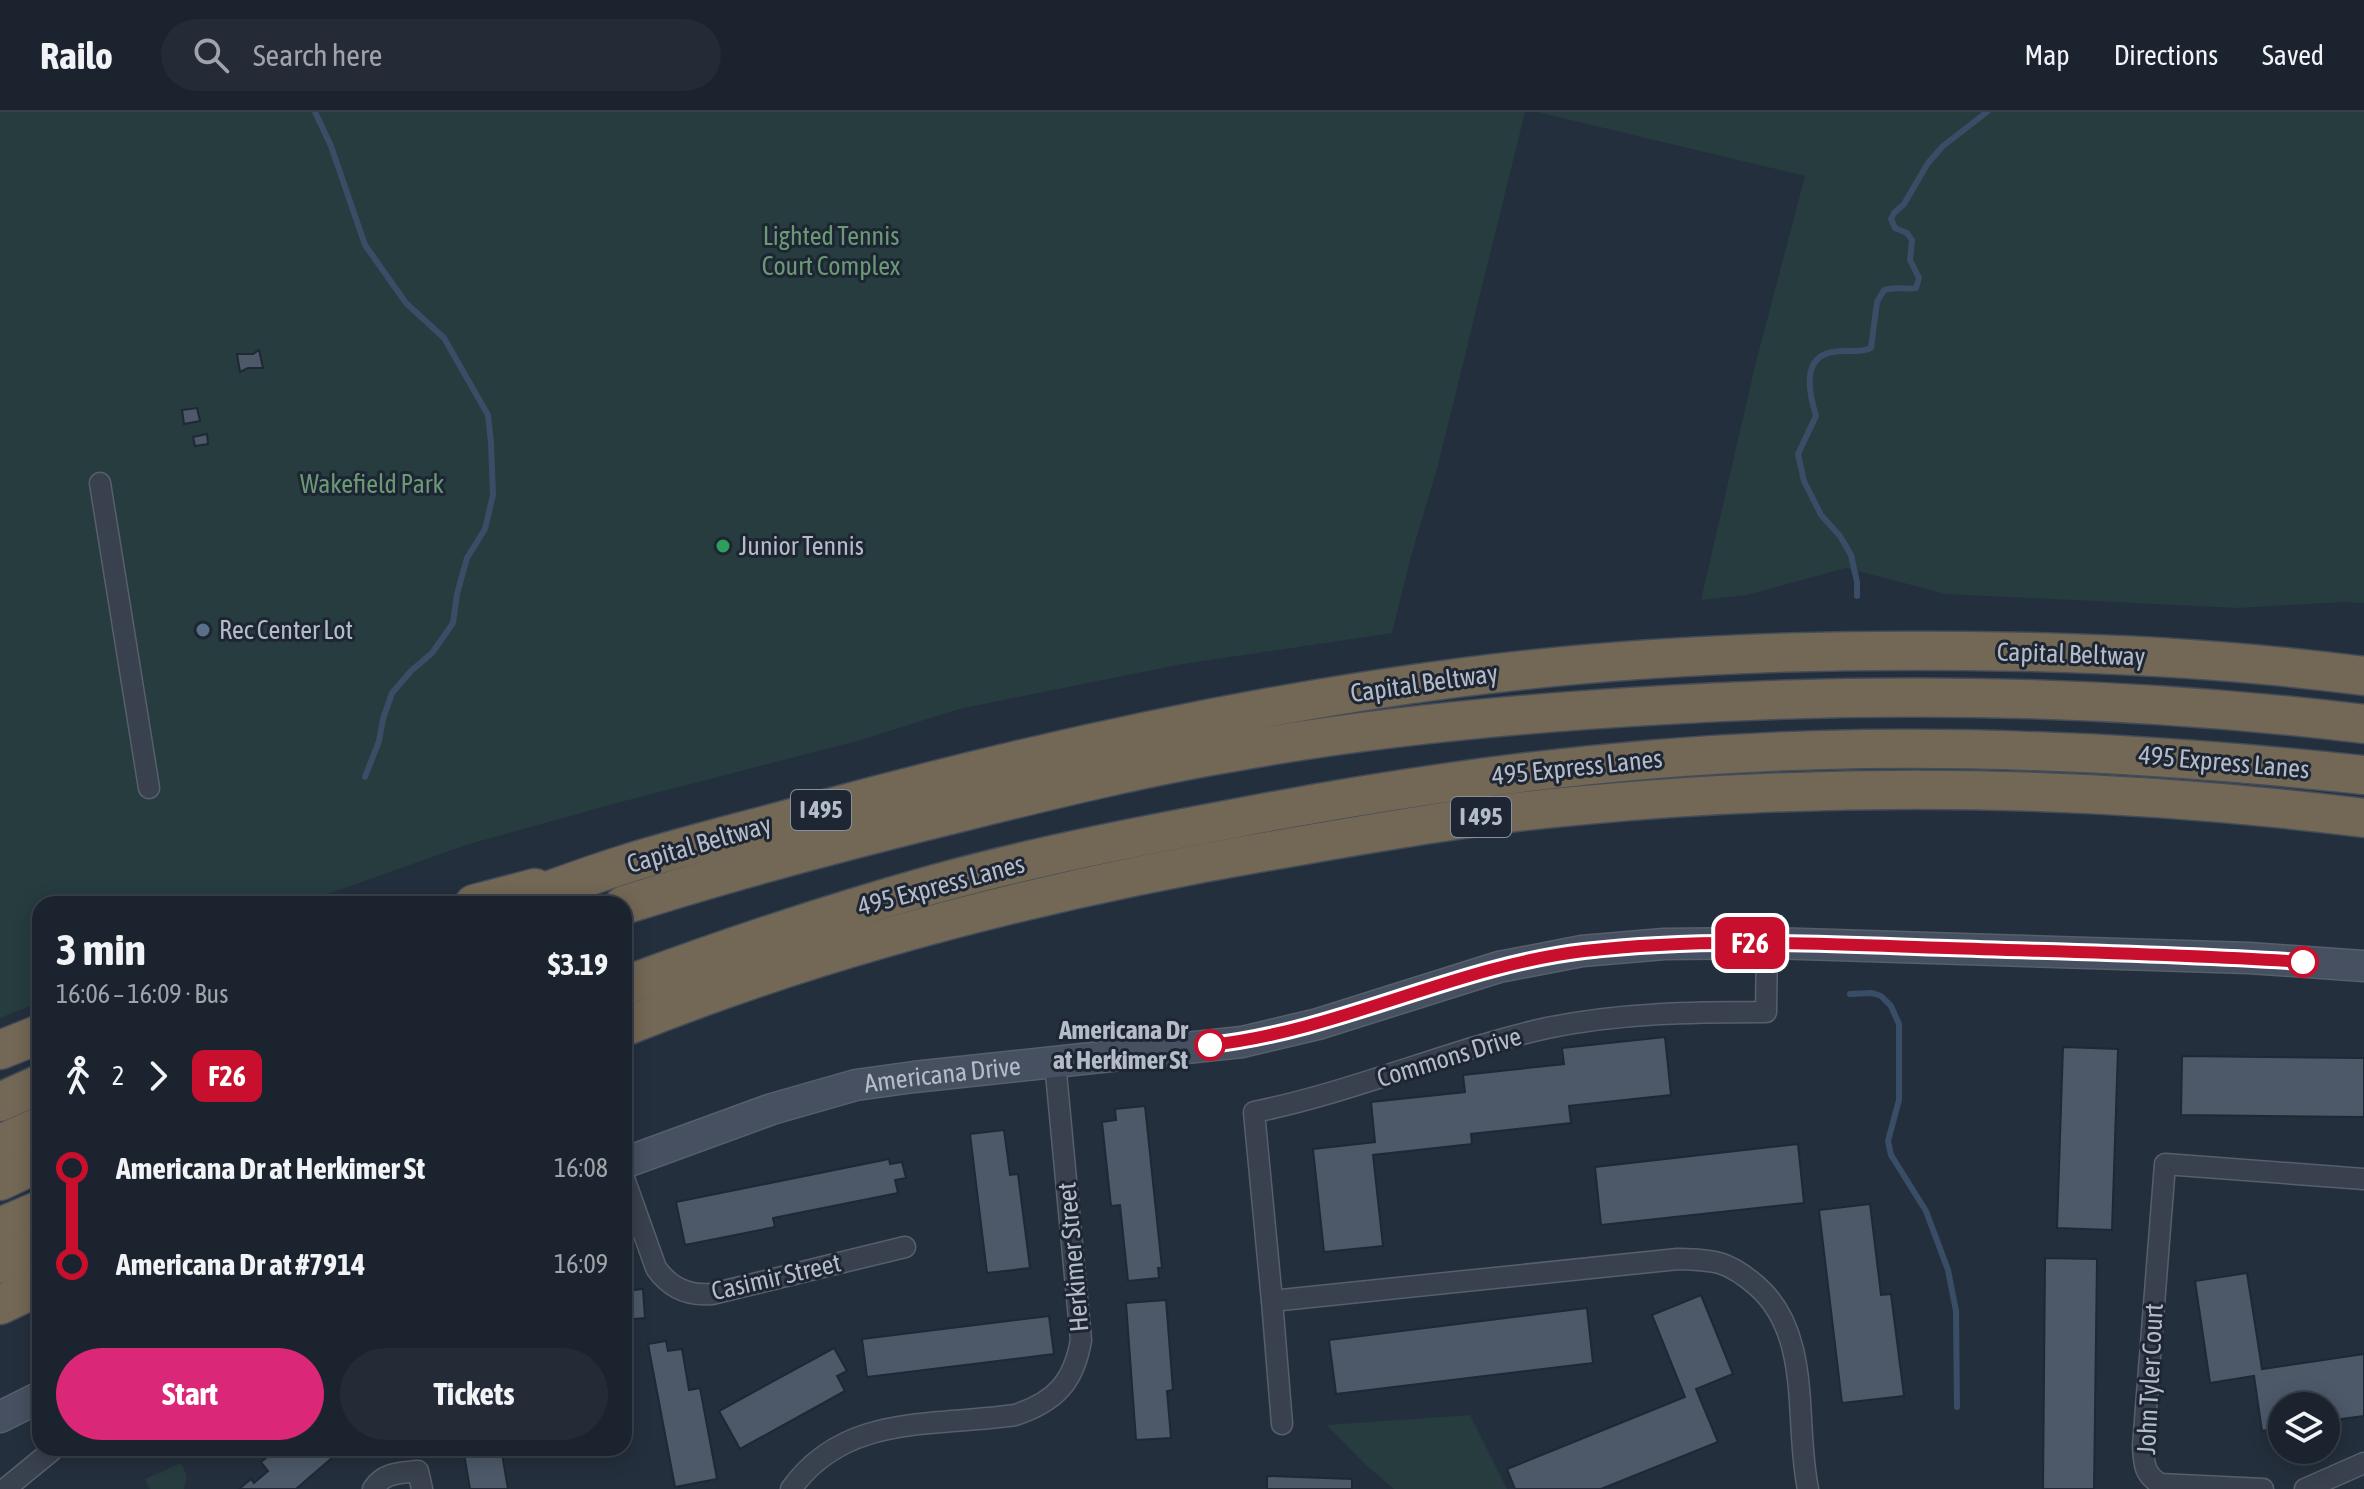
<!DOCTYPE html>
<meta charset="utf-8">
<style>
body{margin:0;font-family:"Asap Condensed",sans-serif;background:#242b36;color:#f1f3f6;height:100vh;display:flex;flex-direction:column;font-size:30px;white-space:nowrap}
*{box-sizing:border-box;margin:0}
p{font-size:26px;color:#a0a4aa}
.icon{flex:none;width:44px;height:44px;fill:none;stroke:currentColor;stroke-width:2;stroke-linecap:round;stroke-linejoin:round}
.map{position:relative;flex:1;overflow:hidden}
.details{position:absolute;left:32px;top:784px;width:600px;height:560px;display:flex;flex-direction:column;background:#1b232e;border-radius:24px;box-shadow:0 4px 20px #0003,0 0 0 2px #39404a}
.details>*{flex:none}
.badge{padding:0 16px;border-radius:12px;font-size:28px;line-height:52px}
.controls{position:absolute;left:2268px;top:1280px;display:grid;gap:16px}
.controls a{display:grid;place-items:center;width:72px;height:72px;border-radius:50%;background:#1b232e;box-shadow:0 4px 20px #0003,0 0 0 2px #39404a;font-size:40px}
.map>.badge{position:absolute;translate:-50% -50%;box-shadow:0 0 0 4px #fff}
.legs{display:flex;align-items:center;gap:12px;height:88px;padding:0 24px;font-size:26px}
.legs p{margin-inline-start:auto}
.overview{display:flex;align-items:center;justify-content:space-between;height:136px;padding:0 24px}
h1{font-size:44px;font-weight:700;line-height:60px}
.button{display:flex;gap:16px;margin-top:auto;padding:16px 24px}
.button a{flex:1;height:92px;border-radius:48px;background:#db2777;color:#fff;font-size:32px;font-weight:700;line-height:92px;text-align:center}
.button a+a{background:#242b36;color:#f1f3f6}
ul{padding:0 24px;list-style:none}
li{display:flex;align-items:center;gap:28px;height:96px;font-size:30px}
li i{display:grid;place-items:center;width:12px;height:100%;margin:0 10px;background:currentColor}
li i::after{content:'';width:20px;height:20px;margin:-10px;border:6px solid;border-radius:50%;background:#1b232e}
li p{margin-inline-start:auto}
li:first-child i{background:linear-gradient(#0000 50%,currentColor 0)}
li:last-child i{background:linear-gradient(currentColor 50%,#0000 0)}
header{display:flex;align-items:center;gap:48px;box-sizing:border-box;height:112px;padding:0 40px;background:#1b232e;border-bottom:2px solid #39404a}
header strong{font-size:38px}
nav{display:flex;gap:44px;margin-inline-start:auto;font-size:28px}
.search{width:560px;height:72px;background:#242b36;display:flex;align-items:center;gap:20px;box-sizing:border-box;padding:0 28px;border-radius:44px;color:#a0a4aa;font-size:30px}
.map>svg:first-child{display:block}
.green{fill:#263c3e}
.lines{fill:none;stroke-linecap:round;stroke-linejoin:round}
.stream{stroke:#394d66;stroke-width:6}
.building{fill:#4d5969;stroke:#1f2834;stroke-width:2}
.street-casing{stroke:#565f6b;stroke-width:23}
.secondary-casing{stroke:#565f6b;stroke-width:33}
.highway-casing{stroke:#434c58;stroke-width:41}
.street{stroke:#38414d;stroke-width:20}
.secondary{stroke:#465060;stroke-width:30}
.highway{stroke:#736755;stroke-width:38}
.line-1-casing{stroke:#fff;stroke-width:18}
.line-1{stroke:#c8102e;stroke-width:12}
.leisure-dot{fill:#2e9e5b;stroke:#1d2632;stroke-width:3}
.service-dot{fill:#5c6f8a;stroke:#1d2632;stroke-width:3}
.stop-1-dot{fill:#fff;stroke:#c8102e;stroke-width:4}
.labels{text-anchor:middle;stroke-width:6;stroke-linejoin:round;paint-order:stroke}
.shield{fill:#1d2632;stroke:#878f9c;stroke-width:2}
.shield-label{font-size:24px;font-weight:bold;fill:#b4bcc9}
.park-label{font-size:26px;fill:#6b9975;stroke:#1d2632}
.poi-label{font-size:26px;fill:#b4bcc9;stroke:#1d2632;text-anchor:start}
.street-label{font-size:26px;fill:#b4bcc9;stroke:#1d2632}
.stop-label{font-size:26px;font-weight:bold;fill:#b4bcc9;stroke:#1d2632;text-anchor:end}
</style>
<header>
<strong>Railo</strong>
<div class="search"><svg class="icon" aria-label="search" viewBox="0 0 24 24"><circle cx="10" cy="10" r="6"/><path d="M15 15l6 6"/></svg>Search here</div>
<nav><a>Map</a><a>Directions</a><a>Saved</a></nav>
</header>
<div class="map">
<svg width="2364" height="1377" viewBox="0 0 2364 1377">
<rect width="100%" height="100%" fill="#242f3d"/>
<g class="green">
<polygon points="0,0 1525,0 1438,353 1410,448 1392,521 1177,553 959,597 861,628 613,692 466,733 300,792 40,792 40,890 0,906"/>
<polygon points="1537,0 2364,0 2364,491 2342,490 2238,496 1946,482 1846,456 1747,483 1701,488 1756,250 1805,64"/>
<polygon points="1470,1303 1507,1377 1394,1377 1366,1353 1327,1313"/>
<polygon points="181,1351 187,1364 184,1377 150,1377 145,1367"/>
</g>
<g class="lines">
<g class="stream">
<polyline points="315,0 331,34 365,133 406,191 444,226 488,303 491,331 493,383 485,417 467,446 457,482 453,511 432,541 411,559 392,581 383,607 379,629 365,665"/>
<path d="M1857,484V470L1851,443L1840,424L1821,403L1804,369L1798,342L1816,304C1809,281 1801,245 1833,240C1847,237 1857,242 1871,236L1877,190L1884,178C1896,174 1904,178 1916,176L1919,166L1910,148L1912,128L1907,121L1895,116L1891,107L1894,101L1904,92L1928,51L1943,34L1987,0"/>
<polyline points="1850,882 1872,881 1881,884 1891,894 1899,912 1899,988 1888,1029 1891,1043 1926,1099 1948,1158 1956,1199 1957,1295"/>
</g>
</g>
<g class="building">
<polygon points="259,238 263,256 248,256 240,260 237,242 253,242"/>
<polygon points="197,296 200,309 184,312 182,298"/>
<polygon points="207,322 208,332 195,334 193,325"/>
<polygon points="1665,925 1671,983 1569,994 1571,1011 1471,1022 1472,1032 1373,1043 1383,1134 1324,1140 1313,1037 1375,1030 1371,990 1465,980 1463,963 1564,952 1562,936"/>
<polygon points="2063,935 2118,937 2112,1118 2057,1116"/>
<polygon points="2182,944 2364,946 2364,1005 2181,1003"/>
<polygon points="1145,994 1162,1156 1158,1156 1159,1166 1128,1169 1120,1093 1111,1094 1102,1010 1116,1008 1115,997"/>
<polygon points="1004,1018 1010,1063 1018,1062 1030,1156 987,1161 970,1022"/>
<polygon points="1798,1032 1804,1091 1601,1113 1595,1055"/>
<polygon points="889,1047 890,1052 902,1050 906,1066 895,1068 898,1081 773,1106 775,1115 685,1133 676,1090"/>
<polygon points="1870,1092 1881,1183 1891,1182 1904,1284 1842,1291 1819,1098"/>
<polygon points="2045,1146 2097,1147 2094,1377 2043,1377"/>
<polygon points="2247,1161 2262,1257 2364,1242 2364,1304 2326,1309 2326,1294 2282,1294 2282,1316 2262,1319 2254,1264 2210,1271 2195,1169"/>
<polygon points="643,1177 645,1206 624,1208 624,1179"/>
<polygon points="1701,1183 1733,1262 1696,1277 1718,1330 1601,1377 1515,1377 1507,1357 1685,1285 1652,1203"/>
<polygon points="1166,1188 1173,1278 1167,1279 1171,1326 1136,1328 1126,1191"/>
<polygon points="1587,1196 1593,1251 1336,1282 1329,1228"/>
<polygon points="1049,1204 1054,1242 867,1265 862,1227"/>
<polygon points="666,1229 668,1239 682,1237 689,1278 700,1276 717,1367 675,1375 648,1232"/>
<polygon points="834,1236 847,1259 837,1264 845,1279 740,1337 719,1299"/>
<polygon points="278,1336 283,1341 289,1336 337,1336 340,1339 296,1377 239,1377 251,1367 254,1371 268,1359 261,1350"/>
<polygon points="463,1336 501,1336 508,1377 470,1377"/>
<polygon points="1267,1364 1352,1367 1352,1377 1267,1377"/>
</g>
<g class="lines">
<g class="street-casing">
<g id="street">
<polyline points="100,371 149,676"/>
<path d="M624,1066L656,1156C669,1175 688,1184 712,1182L905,1135"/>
<path d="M1272,1189L1254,1000C1354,980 1448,938 1547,916C1619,901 1692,900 1766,900L1767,831"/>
<path d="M1282,1312L1272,1189L1678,1147C1716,1148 1728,1149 1757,1174C1813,1223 1794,1311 1808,1377"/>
<polyline points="5,1377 55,1336"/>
<path d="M373,1377C384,1360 400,1361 418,1359L422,1377"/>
<path d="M791,1377C845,1301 933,1315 1015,1303C1055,1290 1074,1270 1081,1228L1055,950"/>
<path d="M2263,1377L2160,1372C2144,1362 2144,1352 2143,1334L2165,1052L2364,1067"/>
<polyline points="2305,1377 2364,1351"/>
</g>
</g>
<g class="secondary-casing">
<g id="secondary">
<path id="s1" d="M624,1051L772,997L856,973L914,965L1242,930L1318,912L1499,855L1582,839L1664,832L1767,831L2249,846L2364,854"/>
<polyline points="0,1305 40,1285"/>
</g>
</g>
<g class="highway-casing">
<g id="highway">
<polyline points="474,792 535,776"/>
<path d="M510,792C549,779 587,764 626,752C690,732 754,717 818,699C1028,642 1241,594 1457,566C1626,544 1797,537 1967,539C2100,540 2233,547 2364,564"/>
<path d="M624,793C737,757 851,727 966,699C1055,677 1144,655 1234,640C1376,614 1521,601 1665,593C1898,579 2132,584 2364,612"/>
<path d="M624,874C724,837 825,803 928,774C1028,746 1130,726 1232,707C1427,669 1624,643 1823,638C2005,633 2183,644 2364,663"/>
<path d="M624,915C832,831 1054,776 1275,738C1374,721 1474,703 1574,694C1837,669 2102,673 2364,706"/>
<polyline points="0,938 40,922"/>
<polyline points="0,990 40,972"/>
<polyline points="0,1032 40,1014"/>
<polyline points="0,1069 40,1050"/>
<polyline points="0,1115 40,1098"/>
<polyline points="0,1152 40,1133"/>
<polyline points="0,1193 40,1174"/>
</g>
</g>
<use href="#street" class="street"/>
<use href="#secondary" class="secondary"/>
<use href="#highway" class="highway"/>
</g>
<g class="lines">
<g class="line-1-casing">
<path id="line-1" d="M1210,933C1339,919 1456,854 1584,839C1705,825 1826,832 1947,836C2065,840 2184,842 2303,850"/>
</g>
<use href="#line-1" class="line-1"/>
</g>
<circle class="leisure-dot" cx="723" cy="434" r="8"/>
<circle class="service-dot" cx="203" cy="518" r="8"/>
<g class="stop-1-dot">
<circle cx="2303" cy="850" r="14"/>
<circle cx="1210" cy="933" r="14"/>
</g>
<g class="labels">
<g class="shield">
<rect x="791" y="678" width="60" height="40" rx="6"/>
<rect x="1451" y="685" width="60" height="40" rx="6"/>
</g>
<g class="shield-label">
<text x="821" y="706">I 495</text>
<text x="1481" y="713">I 495</text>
</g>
<g class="park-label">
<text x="831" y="133">Lighted Tennis<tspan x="831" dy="30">Court Complex</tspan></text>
<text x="372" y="381">Wakefield Park</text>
</g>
<g class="poi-label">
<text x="739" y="443">Junior Tennis</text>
<text x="219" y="527">Rec Center Lot</text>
</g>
<g class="street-label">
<text transform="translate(2071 542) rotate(2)" y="9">Capital Beltway</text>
<text transform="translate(1424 571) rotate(-8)" y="9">Capital Beltway</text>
<text transform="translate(2224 650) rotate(5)" y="9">495 Express Lanes</text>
<text transform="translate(1577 655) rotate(-6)" y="9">495 Express Lanes</text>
<text transform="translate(699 732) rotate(-16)" y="9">Capital Beltway</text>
<text transform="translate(941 773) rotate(-15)" y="9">495 Express Lanes</text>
<text transform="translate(1449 945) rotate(-17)" y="9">Commons Drive</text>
<text dy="9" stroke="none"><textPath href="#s1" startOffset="332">Americana Drive</textPath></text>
<text transform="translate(1073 1145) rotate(-95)" y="9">Herkimer Street</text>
<text transform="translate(776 1165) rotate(-13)" y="9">Casimir Street</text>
<text transform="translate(2150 1267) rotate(-87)" y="9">John Tyler Court</text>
</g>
<g class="stop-label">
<text x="1188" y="927">Americana Dr<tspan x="1188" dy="30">at Herkimer St</tspan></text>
</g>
</g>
</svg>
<div class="controls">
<a><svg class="icon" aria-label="layers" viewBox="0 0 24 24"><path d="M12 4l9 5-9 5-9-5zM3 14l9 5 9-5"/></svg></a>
</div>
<b class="badge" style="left:1750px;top:831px;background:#c8102e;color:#fff">F26</b>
<section class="details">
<div class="overview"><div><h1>3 min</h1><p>16:06 – 16:09 · Bus</p></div><b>$3.19</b></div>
<div class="legs"><svg class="icon" aria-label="walk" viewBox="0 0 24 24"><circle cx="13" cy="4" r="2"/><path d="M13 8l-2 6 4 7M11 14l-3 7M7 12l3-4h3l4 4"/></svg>2<svg class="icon" aria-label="forward" viewBox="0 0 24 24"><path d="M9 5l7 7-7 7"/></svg><b class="badge" style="background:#c8102e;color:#fff">F26</b></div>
<ul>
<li><i style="color:#c8102e"></i><b>Americana Dr at Herkimer St</b><p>16:08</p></li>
<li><i style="color:#c8102e"></i><b>Americana Dr at #7914</b><p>16:09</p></li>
</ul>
<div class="button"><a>Start</a><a>Tickets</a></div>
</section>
</div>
